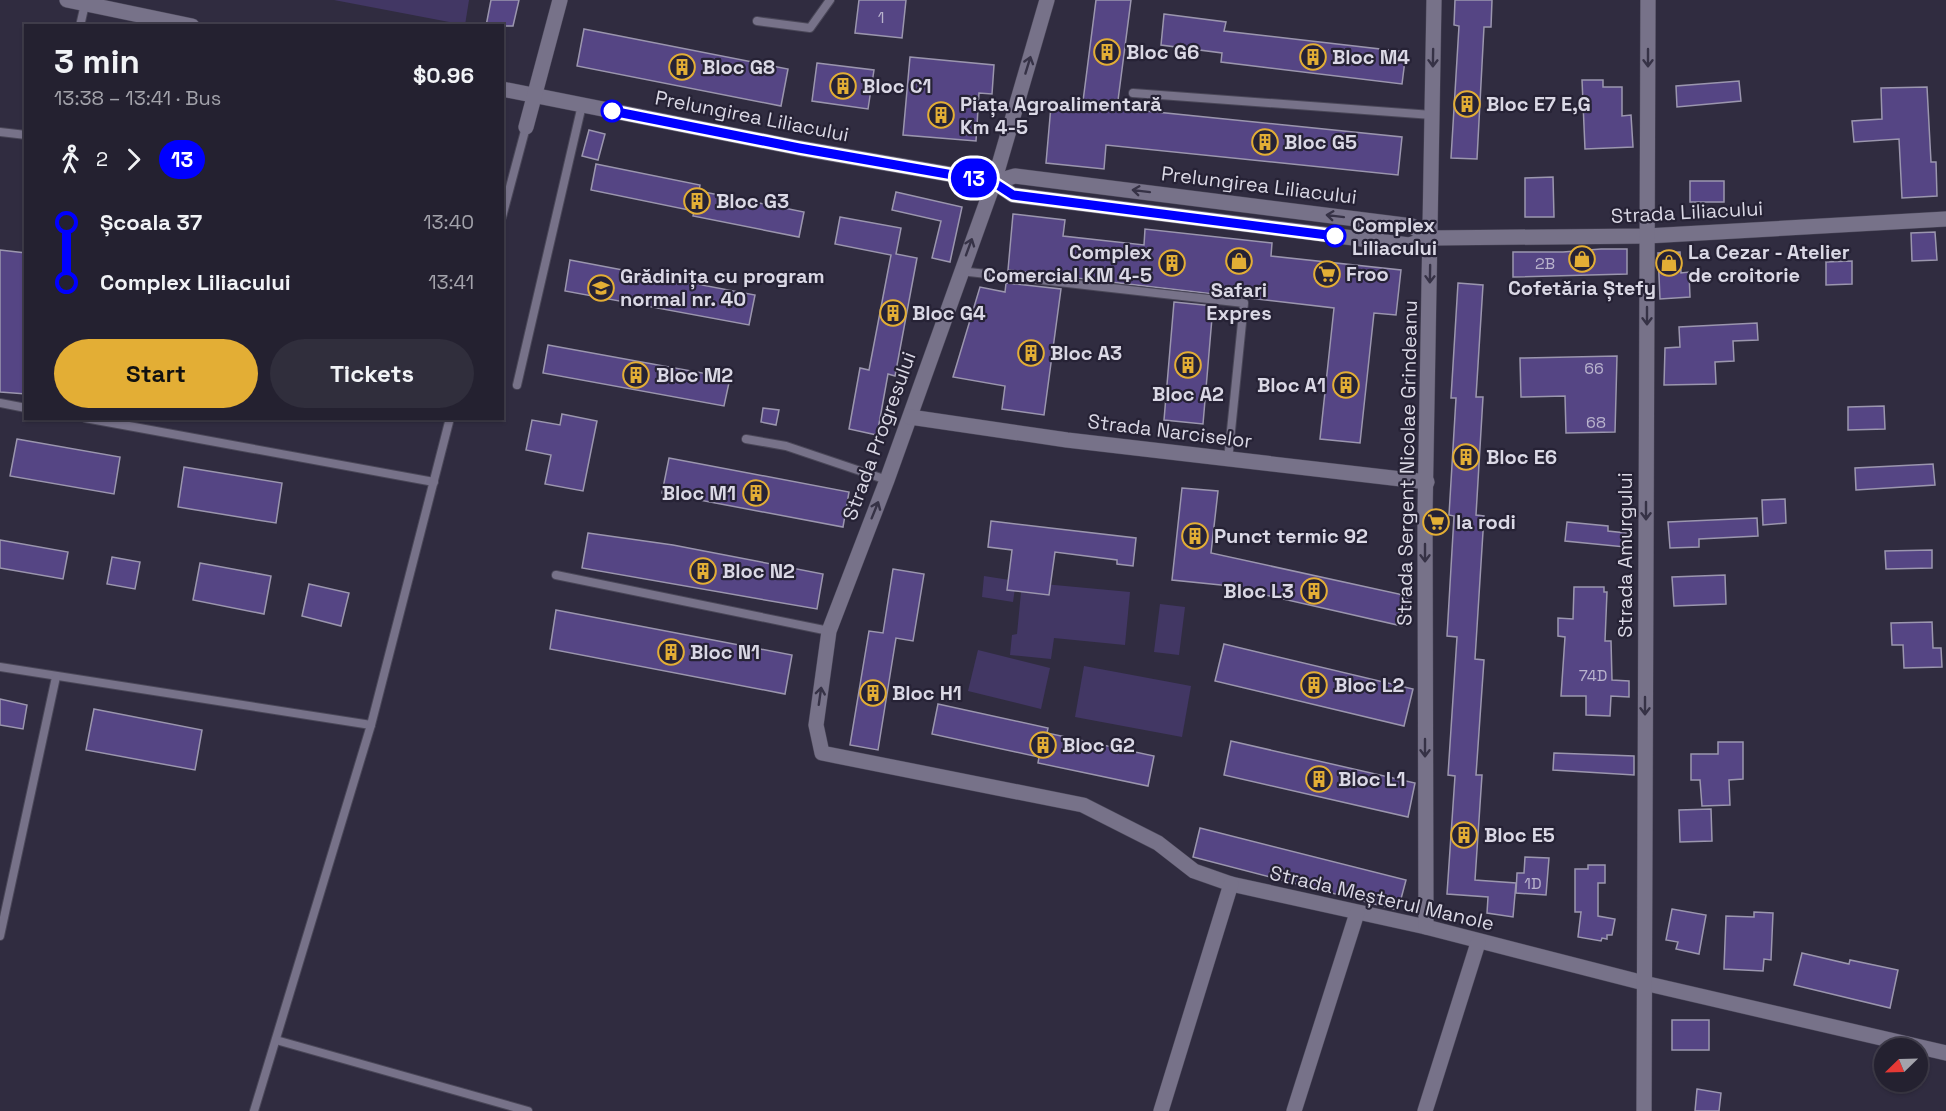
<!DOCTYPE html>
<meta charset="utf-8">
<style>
body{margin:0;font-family:"Space Grotesk",sans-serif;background:#302e3c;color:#f1f3f6;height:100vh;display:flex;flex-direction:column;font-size:22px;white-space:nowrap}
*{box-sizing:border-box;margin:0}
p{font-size:20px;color:#a3a3ab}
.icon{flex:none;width:33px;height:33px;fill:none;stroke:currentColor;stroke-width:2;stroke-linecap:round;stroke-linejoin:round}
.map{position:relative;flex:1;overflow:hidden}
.side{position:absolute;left:24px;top:24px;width:480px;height:396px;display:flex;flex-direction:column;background:#242130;border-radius:0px;box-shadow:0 2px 4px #0004,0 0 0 2px #413e4c}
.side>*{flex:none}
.badge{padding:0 12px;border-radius:20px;font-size:21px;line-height:39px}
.needle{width:39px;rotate:247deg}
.controls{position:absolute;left:1874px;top:1038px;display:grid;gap:12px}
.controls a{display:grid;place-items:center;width:54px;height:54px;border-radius:50%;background:#242130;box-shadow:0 2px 4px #0004,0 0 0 2px #413e4c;font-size:30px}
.map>.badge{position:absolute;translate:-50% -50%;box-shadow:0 0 0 3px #fff}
.legs{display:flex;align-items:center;gap:9px;height:66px;padding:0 30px;font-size:20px}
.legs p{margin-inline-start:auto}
.summary{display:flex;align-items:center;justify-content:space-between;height:102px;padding:0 30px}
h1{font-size:33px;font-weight:800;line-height:45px}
.primary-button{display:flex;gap:12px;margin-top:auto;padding:12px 30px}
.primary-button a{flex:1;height:69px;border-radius:36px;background:#e3ae35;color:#111;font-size:24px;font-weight:800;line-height:69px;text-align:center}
.primary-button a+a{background:#302e3c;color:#f1f3f6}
ul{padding:0 30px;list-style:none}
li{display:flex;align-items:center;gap:21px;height:60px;font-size:22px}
li i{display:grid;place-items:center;width:9px;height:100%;margin:0 8px;background:currentColor}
li i::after{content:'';width:15px;height:15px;margin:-8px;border:4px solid;border-radius:50%;background:#242130}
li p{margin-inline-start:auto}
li:first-child i{background:linear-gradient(#0000 50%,currentColor 0)}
li:last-child i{background:linear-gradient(currentColor 50%,#0000 0)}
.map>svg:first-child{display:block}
.pitch{fill:#423764}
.building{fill:#554584;stroke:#9b96ae;stroke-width:1.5}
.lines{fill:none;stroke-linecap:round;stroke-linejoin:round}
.service-casing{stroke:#4a4758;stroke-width:10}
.minor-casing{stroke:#4a4758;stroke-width:16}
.service{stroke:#777289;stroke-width:8}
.minor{stroke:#777289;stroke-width:15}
.oneway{stroke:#363246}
.line-1-casing{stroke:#fff;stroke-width:14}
.line-1{stroke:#00f;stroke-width:9}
.stop-1-dot{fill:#fff;stroke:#00f;stroke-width:3}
.labels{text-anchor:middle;stroke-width:4.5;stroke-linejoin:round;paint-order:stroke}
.number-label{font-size:16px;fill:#b9b3cd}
.poi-label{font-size:20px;font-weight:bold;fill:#dad8e5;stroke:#262235;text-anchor:start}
.street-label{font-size:20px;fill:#dad8e5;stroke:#262235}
.stop-label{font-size:20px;font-weight:bold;fill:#dad8e5;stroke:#262235;text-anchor:start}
</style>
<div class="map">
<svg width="1946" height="1111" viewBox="0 0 1946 1111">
<rect width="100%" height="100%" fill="#302c40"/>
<g class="pitch">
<polygon points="334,0 469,0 465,25"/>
<polygon points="984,576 1016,581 1013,602 982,597"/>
<polygon points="1022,582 1130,592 1125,645 1054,638 1051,659 1010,655 1012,635 1017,634"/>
<polygon points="1160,604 1185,607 1179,655 1154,652"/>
<polygon points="978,650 1050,668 1041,709 968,691"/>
<polygon points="1084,666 1191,686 1182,737 1075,717"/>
</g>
<g class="building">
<polygon points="491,0 519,0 513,26 486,26"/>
<polygon points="859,0 906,0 902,38 855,33"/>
<polygon points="1096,0 1131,0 1117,108 1402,137 1398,175 1106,145 1104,169 1046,163 1051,106 1082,109"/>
<polygon points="1455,0 1492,0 1491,27 1484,27 1477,159 1451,158 1459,26 1454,25"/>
<polygon points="1164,14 1226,22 1224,31 1406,52 1402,84 1221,62 1222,53 1161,45"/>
<polygon points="584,29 788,69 781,106 577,66"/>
<polygon points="910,57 994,65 992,94 979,93 976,141 903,135"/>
<polygon points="817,63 874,70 868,109 812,101"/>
<polygon points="1582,80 1603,80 1603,87 1622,87 1622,116 1631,115 1633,147 1585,149"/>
<polygon points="1739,81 1741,101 1677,107 1676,86"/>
<polygon points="1927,87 1931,162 1936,162 1937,196 1902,198 1899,139 1854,142 1852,121 1882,119 1881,88"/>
<polygon points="589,130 605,134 598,160 582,156"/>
<polygon points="596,164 700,185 699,191 804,212 799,237 693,216 694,211 591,190"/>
<polygon points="1553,177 1554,217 1525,217 1525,178"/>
<rect x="1690" y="181" width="34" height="21"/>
<polygon points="896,192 962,207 950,262 932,258 941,221 892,210"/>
<polygon points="1013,214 1065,220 1063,236 1144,245 1145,229 1272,243 1271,256 1401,270 1396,315 1374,313 1360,443 1320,439 1334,308 1008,270"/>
<polygon points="840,217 901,228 896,254 917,258 895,376 888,374 877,435 849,429 860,368 869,370 891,255 835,244"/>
<polygon points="1935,232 1937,260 1912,261 1911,233"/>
<polygon points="1601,249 1627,249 1627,274 1513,277 1513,252 1563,252"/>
<polygon points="0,250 26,253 26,394 0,392"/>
<polygon points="1680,252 1681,273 1689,272 1690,297 1660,299 1658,253"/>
<polygon points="570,260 755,295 749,325 565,291"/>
<polygon points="1852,261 1852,284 1826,285 1826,262"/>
<polygon points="1006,283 1061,289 1044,415 1002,409 1005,386 953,377 980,287 1005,292"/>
<polygon points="1458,283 1483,285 1476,397 1483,397 1476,515 1484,516 1475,659 1484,660 1476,775 1482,775 1475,880 1516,883 1513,917 1487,913 1488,897 1447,894 1455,776 1448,775 1457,637 1447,636 1454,516 1449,515 1456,398 1451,398"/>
<polygon points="1174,302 1213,306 1203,424 1164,420"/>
<polygon points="1757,323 1758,340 1733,341 1734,361 1715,362 1716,384 1664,385 1665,348 1680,347 1679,327"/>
<polygon points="548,345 730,378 724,406 543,373"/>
<polygon points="1617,356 1615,432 1566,433 1565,396 1521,397 1520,358"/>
<polygon points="1884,406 1885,429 1848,430 1848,407"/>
<polygon points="763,408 779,410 776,425 761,422"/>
<polygon points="562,414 597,421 583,491 545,484 551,455 526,450 532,420 560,425"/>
<polygon points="17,439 120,457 114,494 10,476"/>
<polygon points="669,458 849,492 843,527 662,493"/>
<polygon points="1933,464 1935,485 1856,490 1855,468"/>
<polygon points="184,467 282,483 276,523 178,507"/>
<polygon points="1182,488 1218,491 1211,553 1408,596 1402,626 1221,585 1172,580"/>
<polygon points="1785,499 1786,523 1763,525 1762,500"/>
<polygon points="1757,518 1758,536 1699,539 1699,547 1670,548 1668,522"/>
<polygon points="991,521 1136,538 1133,566 1117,564 1117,560 1055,552 1049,595 1007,590 1012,550 988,547"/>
<polygon points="1567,522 1608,526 1608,531 1626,533 1625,547 1565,541"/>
<polygon points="588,533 673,545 823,574 817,609 582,568"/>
<polygon points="0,540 68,552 63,579 0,568"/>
<polygon points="1932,550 1932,568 1886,569 1885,551"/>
<polygon points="112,557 140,562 135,589 107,584"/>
<polygon points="200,563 271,576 264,614 193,600"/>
<polygon points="893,569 924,574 913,641 896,638 878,750 850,745 869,631 883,633"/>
<polygon points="1725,575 1726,604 1674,606 1672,577"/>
<polygon points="309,584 349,593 341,626 302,616"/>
<polygon points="1574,587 1604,587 1604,592 1607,592 1605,641 1611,641 1612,680 1629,681 1629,697 1611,696 1610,716 1586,715 1586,696 1561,696 1565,637 1558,636 1558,618 1573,619"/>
<polygon points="556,610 792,655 785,694 550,649"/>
<polygon points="1932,622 1933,648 1941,648 1942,667 1904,668 1903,645 1892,645 1891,623"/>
<polygon points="1224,644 1413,689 1404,726 1215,681"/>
<polygon points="0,699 27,705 23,729 0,725"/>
<polygon points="938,704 1048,728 1047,733 1154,756 1148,786 1038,763 1039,757 932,734"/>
<polygon points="94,709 202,730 195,770 86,750"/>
<polygon points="1231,741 1415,783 1408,817 1224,775"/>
<polygon points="1718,742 1743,742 1743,779 1729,780 1730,805 1702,806 1700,780 1691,780 1691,754 1718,754"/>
<polygon points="1554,753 1634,756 1634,775 1553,770"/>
<polygon points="1711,809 1712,841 1680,842 1679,810"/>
<polygon points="1200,828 1406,880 1398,910 1193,857"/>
<polygon points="1525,857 1549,858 1546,895 1516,893 1517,873 1524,873"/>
<polygon points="1588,865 1605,865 1605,883 1598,883 1598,916 1615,919 1612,935 1607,935 1607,939 1602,938 1601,941 1578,937 1581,912 1575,912 1575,869 1588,869"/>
<polygon points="1672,909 1706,915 1699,954 1676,949 1678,942 1666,940"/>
<polygon points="1754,912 1773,913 1771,960 1764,959 1763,971 1724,969 1726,916 1754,917"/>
<polygon points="1802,953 1849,964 1850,960 1898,970 1890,1008 1794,985"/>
<rect x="1672" y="1020" width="37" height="30"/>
<polygon points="1697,1089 1721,1093 1719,1111 1695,1111"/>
</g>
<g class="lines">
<g class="service-casing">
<g id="service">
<polyline points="757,21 810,28 830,0"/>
<polyline points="80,26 85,4"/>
<polyline points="1133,93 1432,115"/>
<polyline points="0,132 26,135"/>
<polyline points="502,217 526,127"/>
<polyline points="960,271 1244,303 1228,460"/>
<polyline points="517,385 582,105"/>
<polyline points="0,403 26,408"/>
<polyline points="85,418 434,482"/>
<polyline points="746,439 786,446 887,480"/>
<polyline points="556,575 829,631"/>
<polyline points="0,667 371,725"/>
<polyline points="0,936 56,677"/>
<polyline points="276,1040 528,1111"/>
<polyline points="254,1111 371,725 450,418"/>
</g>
</g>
<g class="minor-casing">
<g id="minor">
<polyline points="67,0 192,26"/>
<polyline points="1047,0 994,182 887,480 829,631 816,725 822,753 1083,805 1158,843 1194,871 1231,884 1426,927 1644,983 1946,1053"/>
<polyline points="502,89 799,148 994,182 1013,195 1409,245 1430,238 1647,236 1946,219"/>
<polyline points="526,127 560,0"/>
<polyline points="994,182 1015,176 1412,226 1430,238"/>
<polyline points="910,417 1067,440 1427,482"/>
<polyline points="1426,927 1425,514 1434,0"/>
<polyline points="1161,1111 1231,884"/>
<polyline points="1294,1111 1357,913"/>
<polyline points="1425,1111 1478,943"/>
<polyline points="1644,1111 1648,0"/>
</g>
</g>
<use href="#service" class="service"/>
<use href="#minor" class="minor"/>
</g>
<defs><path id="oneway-shaft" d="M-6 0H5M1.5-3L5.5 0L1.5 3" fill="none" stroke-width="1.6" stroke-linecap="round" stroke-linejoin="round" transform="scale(1.5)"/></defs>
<g class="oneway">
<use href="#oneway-shaft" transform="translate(1433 58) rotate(91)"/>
<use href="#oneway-shaft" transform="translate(1648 58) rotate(90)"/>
<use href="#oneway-shaft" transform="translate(1028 65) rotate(-73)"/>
<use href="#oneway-shaft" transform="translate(1141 191) rotate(-173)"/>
<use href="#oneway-shaft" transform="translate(1335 216) rotate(-173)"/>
<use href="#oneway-shaft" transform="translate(969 247) rotate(-70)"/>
<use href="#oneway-shaft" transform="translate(1430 274) rotate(91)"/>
<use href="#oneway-shaft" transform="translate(1647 316) rotate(90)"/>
<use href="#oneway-shaft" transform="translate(875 510) rotate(-68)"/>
<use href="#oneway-shaft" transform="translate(1646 511) rotate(90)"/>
<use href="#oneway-shaft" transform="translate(1425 553) rotate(90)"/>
<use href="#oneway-shaft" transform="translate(820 696) rotate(-82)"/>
<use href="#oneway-shaft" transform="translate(1645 706) rotate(90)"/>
<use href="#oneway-shaft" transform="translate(1425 748) rotate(90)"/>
</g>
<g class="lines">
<g class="line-1-casing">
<polyline id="line-1" points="612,111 799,148 993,182 1013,195 1335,236"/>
</g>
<use href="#line-1" class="line-1"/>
</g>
<defs>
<g id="building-ring" transform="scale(1.35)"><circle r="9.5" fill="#262235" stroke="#e3ae35" stroke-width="1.5"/><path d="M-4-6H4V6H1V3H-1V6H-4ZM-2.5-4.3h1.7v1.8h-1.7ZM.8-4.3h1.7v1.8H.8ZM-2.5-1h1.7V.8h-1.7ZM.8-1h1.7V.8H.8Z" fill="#e3ae35"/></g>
<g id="shop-ring" transform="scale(1.35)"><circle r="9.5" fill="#262235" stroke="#e3ae35" stroke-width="1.5"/><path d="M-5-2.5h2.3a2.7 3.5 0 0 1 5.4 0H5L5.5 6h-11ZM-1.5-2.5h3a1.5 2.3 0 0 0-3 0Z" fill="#e3ae35"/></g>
<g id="supermarket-ring" transform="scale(1.35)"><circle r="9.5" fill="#262235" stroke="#e3ae35" stroke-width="1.5"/><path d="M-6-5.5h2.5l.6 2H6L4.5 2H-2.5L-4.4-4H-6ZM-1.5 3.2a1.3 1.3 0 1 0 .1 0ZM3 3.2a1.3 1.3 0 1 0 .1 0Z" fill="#e3ae35"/></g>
<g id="school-ring" transform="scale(1.35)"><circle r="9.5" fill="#262235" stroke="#e3ae35" stroke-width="1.5"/><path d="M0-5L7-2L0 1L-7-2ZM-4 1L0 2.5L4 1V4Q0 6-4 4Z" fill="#e3ae35"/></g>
</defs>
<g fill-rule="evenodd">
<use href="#building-ring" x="1107" y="52"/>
<use href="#building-ring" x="1313" y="57"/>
<use href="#building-ring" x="682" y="67"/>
<use href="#building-ring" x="843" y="86"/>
<use href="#building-ring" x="1467" y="104"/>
<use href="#building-ring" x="941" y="115"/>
<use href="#building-ring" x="1265" y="142"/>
<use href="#building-ring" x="697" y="201"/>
<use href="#shop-ring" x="1582" y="259"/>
<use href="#shop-ring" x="1239" y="261"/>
<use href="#building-ring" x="1172" y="263"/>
<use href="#shop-ring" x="1669" y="263"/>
<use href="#supermarket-ring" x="1327" y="274"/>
<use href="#school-ring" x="601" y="288"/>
<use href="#building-ring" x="893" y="313"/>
<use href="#building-ring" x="1031" y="353"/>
<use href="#building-ring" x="1188" y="365"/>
<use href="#building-ring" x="636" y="375"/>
<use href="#building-ring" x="1346" y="385"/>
<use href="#building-ring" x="1466" y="457"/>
<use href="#building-ring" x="756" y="493"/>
<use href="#supermarket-ring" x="1436" y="522"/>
<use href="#building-ring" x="1195" y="536"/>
<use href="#building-ring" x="703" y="571"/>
<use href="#building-ring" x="1314" y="591"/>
<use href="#building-ring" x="671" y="652"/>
<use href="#building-ring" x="1314" y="685"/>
<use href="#building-ring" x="873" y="693"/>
<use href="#building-ring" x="1043" y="745"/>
<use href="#building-ring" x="1319" y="779"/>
<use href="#building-ring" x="1464" y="835"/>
</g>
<g class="stop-1-dot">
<circle cx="612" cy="111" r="10"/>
<circle cx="1335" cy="236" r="10"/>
</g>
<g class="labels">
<g class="number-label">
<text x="881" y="23">1</text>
<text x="1545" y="269">2B</text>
<text x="1594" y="374">66</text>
<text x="1596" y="428">68</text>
<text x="1593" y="681">74D</text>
<text x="1533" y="889">1D</text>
</g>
<g class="poi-label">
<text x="1126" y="59">Bloc G6</text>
<text x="1332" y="64">Bloc M4</text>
<text x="702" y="74">Bloc G8</text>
<text x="862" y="93">Bloc C1</text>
<text x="960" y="111">Piața Agroalimentară<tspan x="960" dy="23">Km 4-5</tspan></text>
<text x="1486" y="111">Bloc E7 E,G</text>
<text x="1284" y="149">Bloc G5</text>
<text x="716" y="208">Bloc G3</text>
<text x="1152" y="259" text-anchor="end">Complex<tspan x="1152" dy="23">Comercial KM 4-5</tspan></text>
<text x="1688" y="259">La Cezar - Atelier<tspan x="1688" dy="23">de croitorie</tspan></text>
<text x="1346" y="281">Froo</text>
<text x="620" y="283">Grădinița cu program<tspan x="620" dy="23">normal nr. 40</tspan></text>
<text x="1582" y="295" text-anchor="middle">Cofetăria Ștefy</text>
<text x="1239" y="297" text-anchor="middle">Safari<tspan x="1239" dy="23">Expres</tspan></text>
<text x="912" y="320">Bloc G4</text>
<text x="1050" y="360">Bloc A3</text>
<text x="656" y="382">Bloc M2</text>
<text x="1326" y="392" text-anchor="end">Bloc A1</text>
<text x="1188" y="401" text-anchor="middle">Bloc A2</text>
<text x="1486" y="464">Bloc E6</text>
<text x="736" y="500" text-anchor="end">Bloc M1</text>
<text x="1456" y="529">la rodi</text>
<text x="1214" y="543">Punct termic 92</text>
<text x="722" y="578">Bloc N2</text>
<text x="1294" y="598" text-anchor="end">Bloc L3</text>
<text x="690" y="659">Bloc N1</text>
<text x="1334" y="692">Bloc L2</text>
<text x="892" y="700">Bloc H1</text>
<text x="1062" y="752">Bloc G2</text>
<text x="1338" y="786">Bloc L1</text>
<text x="1484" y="842">Bloc E5</text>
</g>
<g class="street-label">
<text transform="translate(752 116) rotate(11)" y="7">Prelungirea Liliacului</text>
<text transform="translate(1259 185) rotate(7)" y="7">Prelungirea Liliacului</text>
<text transform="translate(1687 212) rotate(-3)" y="7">Strada Liliacului</text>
<text transform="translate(1170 431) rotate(7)" y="7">Strada Narciselor</text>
<text transform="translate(879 436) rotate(-70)" y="7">Strada Progresului</text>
<text transform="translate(1407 463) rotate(-89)" y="7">Strada Sergent Nicolae Grindeanu</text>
<text transform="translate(1625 555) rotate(-90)" y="7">Strada Amurgului</text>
<text transform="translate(1382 898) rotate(13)" y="7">Strada Meșterul Manole</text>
</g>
<g class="stop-label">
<text x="1352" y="232">Complex<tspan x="1352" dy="23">Liliacului</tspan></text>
</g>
</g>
</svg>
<div class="controls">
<a><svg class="needle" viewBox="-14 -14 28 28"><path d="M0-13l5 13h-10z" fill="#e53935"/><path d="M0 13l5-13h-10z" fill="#a3a3ab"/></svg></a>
</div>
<b class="badge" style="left:974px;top:178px;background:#00f;color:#fff">13</b>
<section class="side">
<div class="summary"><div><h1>3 min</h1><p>13:38 – 13:41 · Bus</p></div><b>$0.96</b></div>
<div class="legs"><svg class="icon" aria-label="walk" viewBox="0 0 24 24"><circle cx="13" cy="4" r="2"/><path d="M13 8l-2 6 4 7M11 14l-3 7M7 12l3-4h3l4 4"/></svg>2<svg class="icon" aria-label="forward" viewBox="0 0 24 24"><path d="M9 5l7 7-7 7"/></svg><b class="badge" style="background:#00f;color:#fff">13</b></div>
<ul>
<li><i style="color:#00f"></i><b>Școala 37</b><p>13:40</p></li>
<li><i style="color:#00f"></i><b>Complex Liliacului</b><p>13:41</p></li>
</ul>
<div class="primary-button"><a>Start</a><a>Tickets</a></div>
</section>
</div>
